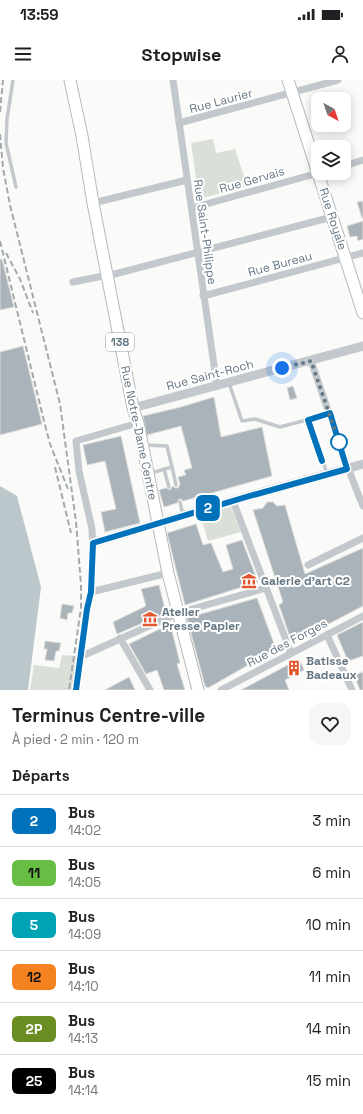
<!DOCTYPE html>
<html lang="fr">
<meta charset="utf-8">
<style>
body{margin:0;font-family:"Space Grotesk",sans-serif;background:#f6f6f6;color:#202124;height:100vh;display:flex;flex-direction:column;font-size:15px;white-space:nowrap}
*{box-sizing:border-box;margin:0}
p{font-size:13px;color:#757577}
.icon{flex:none;width:22px;height:22px;fill:none;stroke:currentColor;stroke-width:2;stroke-linecap:round;stroke-linejoin:round}
.map{position:relative;height:610px;overflow:hidden}
.sheet{display:flex;flex-direction:column;background:#fff;flex:1}
.sheet>*{flex:none}
.badge{padding:0 8px;border-radius:6px;font-size:14px;line-height:26px}
.needle{width:26px;rotate:140deg}
.controls{position:absolute;left:311px;top:12px;display:grid;gap:8px}
.controls a{display:grid;place-items:center;width:40px;height:40px;border-radius:8px;background:#fff;box-shadow:0 2px 10px #0003;font-size:20px}
.you{position:absolute;width:20px;height:20px;margin:-10px;border:3px solid #fff;border-radius:50%;background:#1a73e8;box-shadow:0 0 0 6px #1a73e833}
.map>.badge{position:absolute;translate:-50% -50%;box-shadow:0 0 0 2px #fff}
h2{padding:0 12px;font-size:15px;line-height:36px}
.round{display:grid;place-items:center;flex:none;width:42px;height:42px;border-radius:12px;background:#f6f6f6}
.head{display:flex;align-items:center;justify-content:space-between;height:68px;padding:0 12px}
h1{font-size:19px;font-weight:600;line-height:30px}
ul{padding:0;list-style:none}
li{display:flex;align-items:center;gap:12px;height:52px;padding:0 12px;border-top:1px solid #e0e0e0}
li div{flex:1}
li b{display:block;font-size:15px}
li em{font-style:normal}
li .badge{min-width:44px;font-weight:700;text-align:center}
.status{display:flex;justify-content:space-between;align-items:center;height:28px;padding:0 20px;background:#fff;direction:ltr}
.status svg{height:11px;fill:currentColor}
header{display:flex;justify-content:space-between;align-items:center;height:52px;padding:0 12px;background:#fff;font-size:18px;font-weight:600}
.map>svg:first-child{display:block}
.green{fill:#dadfd7}
.water{fill:#bbc7cb}
.building{fill:#aab3b9;stroke:#dcdcda}
.lines{fill:none;stroke-linecap:round;stroke-linejoin:round}
.primary-casing{stroke:#b5babe;stroke-width:13}
.service{stroke:#c3c8cc;stroke-width:3.5}
.minor{stroke:#c3c8cc;stroke-width:7}
.tertiary{stroke:#c3c8cc;stroke-width:9}
.primary{stroke:#fff;stroke-width:11}
.rail{stroke:#a2aab0;stroke-width:2;stroke-dasharray:6 3;stroke-linecap:butt}
.line-casing{stroke:#fff;stroke-width:9}
.line{stroke:#0072bc;stroke-width:6}
.walk{stroke:#657683;stroke-width:4;stroke-dasharray:0 7.2}
.stop-dot{fill:#fff;stroke:#0072bc;stroke-width:2}
.labels{text-anchor:middle;stroke-width:4;stroke-linejoin:round;paint-order:stroke}
.shield{fill:#fff;stroke:#939fa8;stroke-width:1}
.shield-label{font-size:11px;font-weight:bold;fill:#657683}
.street-label{font-size:12px;fill:#657683;stroke:#fff}
.poi-label{font-size:12px;font-weight:bold;fill:#657683;stroke:#fff;text-anchor:start}
</style>
<div class="status"><b>13:59</b><svg viewBox="0 0 49 12"><path d="M0 12V9h3v3zM5 12V6h3v6zM10 12V3h3v9zM15 12V0h3v12zM26 1h20v11H26zM47 4h2v5h-2z"/></svg></div>
<header><svg class="icon" aria-label="menu" viewBox="0 0 24 24"><path d="M4 6h16M4 12h16M4 18h16"/></svg>Stopwise<svg class="icon" aria-label="person" viewBox="0 0 24 24"><circle cx="12" cy="8" r="4"/><path d="M4 21q1-7 8-7t8 7"/></svg></header>
<div class="map">
<svg width="363" height="610" viewBox="0 0 363 610">
<rect width="100%" height="100%" fill="#fafaf8"/>
<g class="green">
<polygon points="213,59 216,73 235,69 247,106 199,119 191,63"/>
<polygon points="231,427 241,452 208,461 200,434"/>
<polygon points="62,575 78,576 74,610 30,610 34,585 59,588"/>
</g>
<polygon class="water" points="0,406 17,416 41,507 28,610 0,610"/>
<g class="building">
<polygon points="363,121 363,138 362,138 357,122"/>
<polygon points="363,141 363,159 358,161 357,156 350,157 347,146"/>
<polygon points="0,179 2,179 14,227 0,230"/>
<polygon points="23,266 42,344 0,355 0,272"/>
<polygon points="293,306 297,318 290,320 287,308"/>
<polygon points="214,317 221,357 262,347 272,396 183,421 181,419 179,419 177,423 164,427 159,410 166,408 170,410 173,406 175,408 178,408 180,404 178,397 186,395 184,390 192,388 181,346 147,355 143,336 181,327"/>
<polygon points="121,356 140,443 105,452 101,432 116,429 105,381 87,385 83,365"/>
<polygon points="267,422 273,422 277,426 285,425 305,494 363,468 363,526 292,563 279,525 283,522 253,430 263,428"/>
<polygon points="196,444 203,465 211,463 223,492 233,489 226,465 242,460 258,502 185,525 167,453"/>
<polygon points="159,505 166,533 117,554 113,542 146,526 141,509"/>
<polygon points="257,518 276,569 208,608 205,606 187,538"/>
<polygon points="62,524 74,526 72,533 68,533 67,540 60,538"/>
<polygon points="363,542 363,576 348,581 337,555"/>
<polygon points="168,545 171,547 180,583 177,584 185,610 164,610 157,590 146,594 129,564"/>
<polygon points="45,561 61,563 59,571 56,571 54,581 45,580 47,569 44,569"/>
<polygon points="299,579 304,590 285,600 289,610 241,610"/>
<polygon points="363,592 363,610 360,610 354,595"/>
<polygon points="129,597 135,610 105,610"/>
</g>
<g class="lines">
<g class="primary-casing">
<g id="primary">
<polyline points="70,0 82,56 93,123 133,328 138,343 168,493 198,610"/>
<polyline points="288,0 363,233"/>
</g>
</g>
<g class="service">
<polyline points="13,0 7,39 6,63 16,107"/>
<polyline points="229,303 242,341 255,339 280,347 329,334"/>
<polyline points="308,340 327,393"/>
<polyline points="145,365 167,366 172,387 151,393"/>
<polyline points="172,387 176,405"/>
<polyline points="164,389 169,407"/>
<polyline points="180,422 183,435"/>
</g>
<g class="minor">
<polyline points="173,0 217,306"/>
<polyline points="179,43 338,0"/>
<polyline points="344,86 363,80"/>
<polyline points="93,123 187,100"/>
<polyline points="192,128 318,93"/>
<polyline points="73,202 103,196 111,195 332,137"/>
<polyline points="203,216 363,173"/>
<path d="M311,281C328,329 343,378 363,426"/>
<polyline points="233,421 291,573"/>
<polyline points="308,485 363,458"/>
<polyline points="91,512 168,493"/>
<polyline points="328,554 328,557 352,610"/>
<polyline points="120,558 150,610"/>
<polyline points="80,577 178,533 266,508"/>
<polyline points="76,610 87,529 91,512 93,478 92,449 79,391 76,361 138,343"/>
<polyline points="221,610 363,536"/>
</g>
<g class="tertiary">
<polyline points="133,328 363,266"/>
<polyline points="93,463 245,417 363,384"/>
</g>
<use href="#primary" class="primary"/>
<g class="rail">
<polyline points="0,32 3,0"/>
<polyline points="0,54 3,88 10,125 60,324 76,442 81,505 81,528 69,610"/>
<polyline points="0,161 45,345 50,364 68,409"/>
<polyline points="6,173 20,199 33,233"/>
<polyline points="55,387 71,453"/>
</g>
</g>
<g class="lines">
<g class="line-casing">
<polyline id="line" points="76,610 87,529 91,512 93,463 246,417 347,389 330,333 308,340 322,381"/>
</g>
<use href="#line" class="line"/>
<polyline class="walk" points="282,288 311,281 339,362"/>
</g>
<defs>
<g id="museum-bare" transform="scale(1.2)"><path d="M0-6L6-3V-2H-6V-3ZM-5-1h2V3h-2ZM-1-1h2V3h-2ZM3-1h2V3H3ZM-6 4H6V6H-6Z" fill="#e4572e" stroke="#fff" stroke-width="2.5" paint-order="stroke"/></g>
<g id="building-bare" transform="scale(1.2)"><path d="M-4-6H4V6H1V3H-1V6H-4ZM-2.5-4.3h1.7v1.8h-1.7ZM.8-4.3h1.7v1.8H.8ZM-2.5-1h1.7V.8h-1.7ZM.8-1h1.7V.8H.8Z" fill="#e4572e" stroke="#fff" stroke-width="2.5" paint-order="stroke"/></g>
</defs>
<g fill-rule="evenodd">
<use href="#museum-bare" x="249" y="501"/>
<use href="#museum-bare" x="150" y="539"/>
<use href="#building-bare" x="294" y="588"/>
</g>
<circle class="stop-dot" cx="339" cy="362" r="8"/>
<g class="labels">
<rect class="shield" x="106" y="253" width="28" height="18" rx="3"/>
<g class="shield-label">
<text x="120" y="266">138</text>
</g>
<g class="street-label">
<text transform="translate(221 21) rotate(-15)" y="4">Rue Laurier</text>
<text transform="translate(252 100) rotate(-16)" y="4">Rue Gervais</text>
<text transform="translate(333 139) rotate(72)" y="4">Rue Royale</text>
<text transform="translate(205 152) rotate(82)" y="4">Rue Saint-Philippe</text>
<text transform="translate(280 184) rotate(-15)" y="4">Rue Bureau</text>
<text transform="translate(210 295) rotate(-15)" y="4">Rue Saint-Roch</text>
<text transform="translate(139 353) rotate(78)" y="4">Rue Notre-Dame Centre</text>
<text transform="translate(287 563) rotate(-28)" y="4">Rue des Forges</text>
</g>
<g class="poi-label">
<text x="261" y="505">Galerie d'art C2</text>
<text x="162" y="536">Atelier<tspan x="162" dy="14">Presse Papier</tspan></text>
<text x="306" y="585">Batisse<tspan x="306" dy="14">Badeaux</tspan></text>
</g>
</g>
</svg>
<div class="controls">
<a><svg class="needle" viewBox="-14 -14 28 28"><path d="M0-13l5 13h-10z" fill="#e53935"/><path d="M0 13l5-13h-10z" fill="#757577"/></svg></a>
<a><svg class="icon" aria-label="layers" viewBox="0 0 24 24"><path d="M12 4l9 5-9 5-9-5zM3 14l9 5 9-5"/></svg></a>
</div>
<div class="you" style="left:282px;top:288px"></div>
<b class="badge" style="left:208px;top:428px;background:#0072bc;color:#fff">2</b>
</div>
<section class="sheet">
<div class="head"><div><h1>Terminus Centre-ville</h1><p>À pied · 2 min · 120 m</p></div><a class="round"><svg class="icon" aria-label="heart" viewBox="0 0 24 24"><path d="M12 20l-8-8c-3-5 5-10 8-4 3-6 11-1 8 4z"/></svg></a></div>
<h2>Départs</h2>
<ul>
<li><span class="badge" style="background:#0072bc;color:#fff">2</span><div><b>Bus</b><p>14:02</p></div><em>3 min</em></li>
<li><span class="badge" style="background:#68bd45;color:#111">11</span><div><b>Bus</b><p>14:05</p></div><em>6 min</em></li>
<li><span class="badge" style="background:#00a3b4;color:#fff">5</span><div><b>Bus</b><p>14:09</p></div><em>10 min</em></li>
<li><span class="badge" style="background:#f58220;color:#111">12</span><div><b>Bus</b><p>14:10</p></div><em>11 min</em></li>
<li><span class="badge" style="background:#6b8e23;color:#fff">2P</span><div><b>Bus</b><p>14:13</p></div><em>14 min</em></li>
<li><span class="badge" style="background:#000;color:#fff">25</span><div><b>Bus</b><p>14:14</p></div><em>15 min</em></li>
</ul>
</section>
